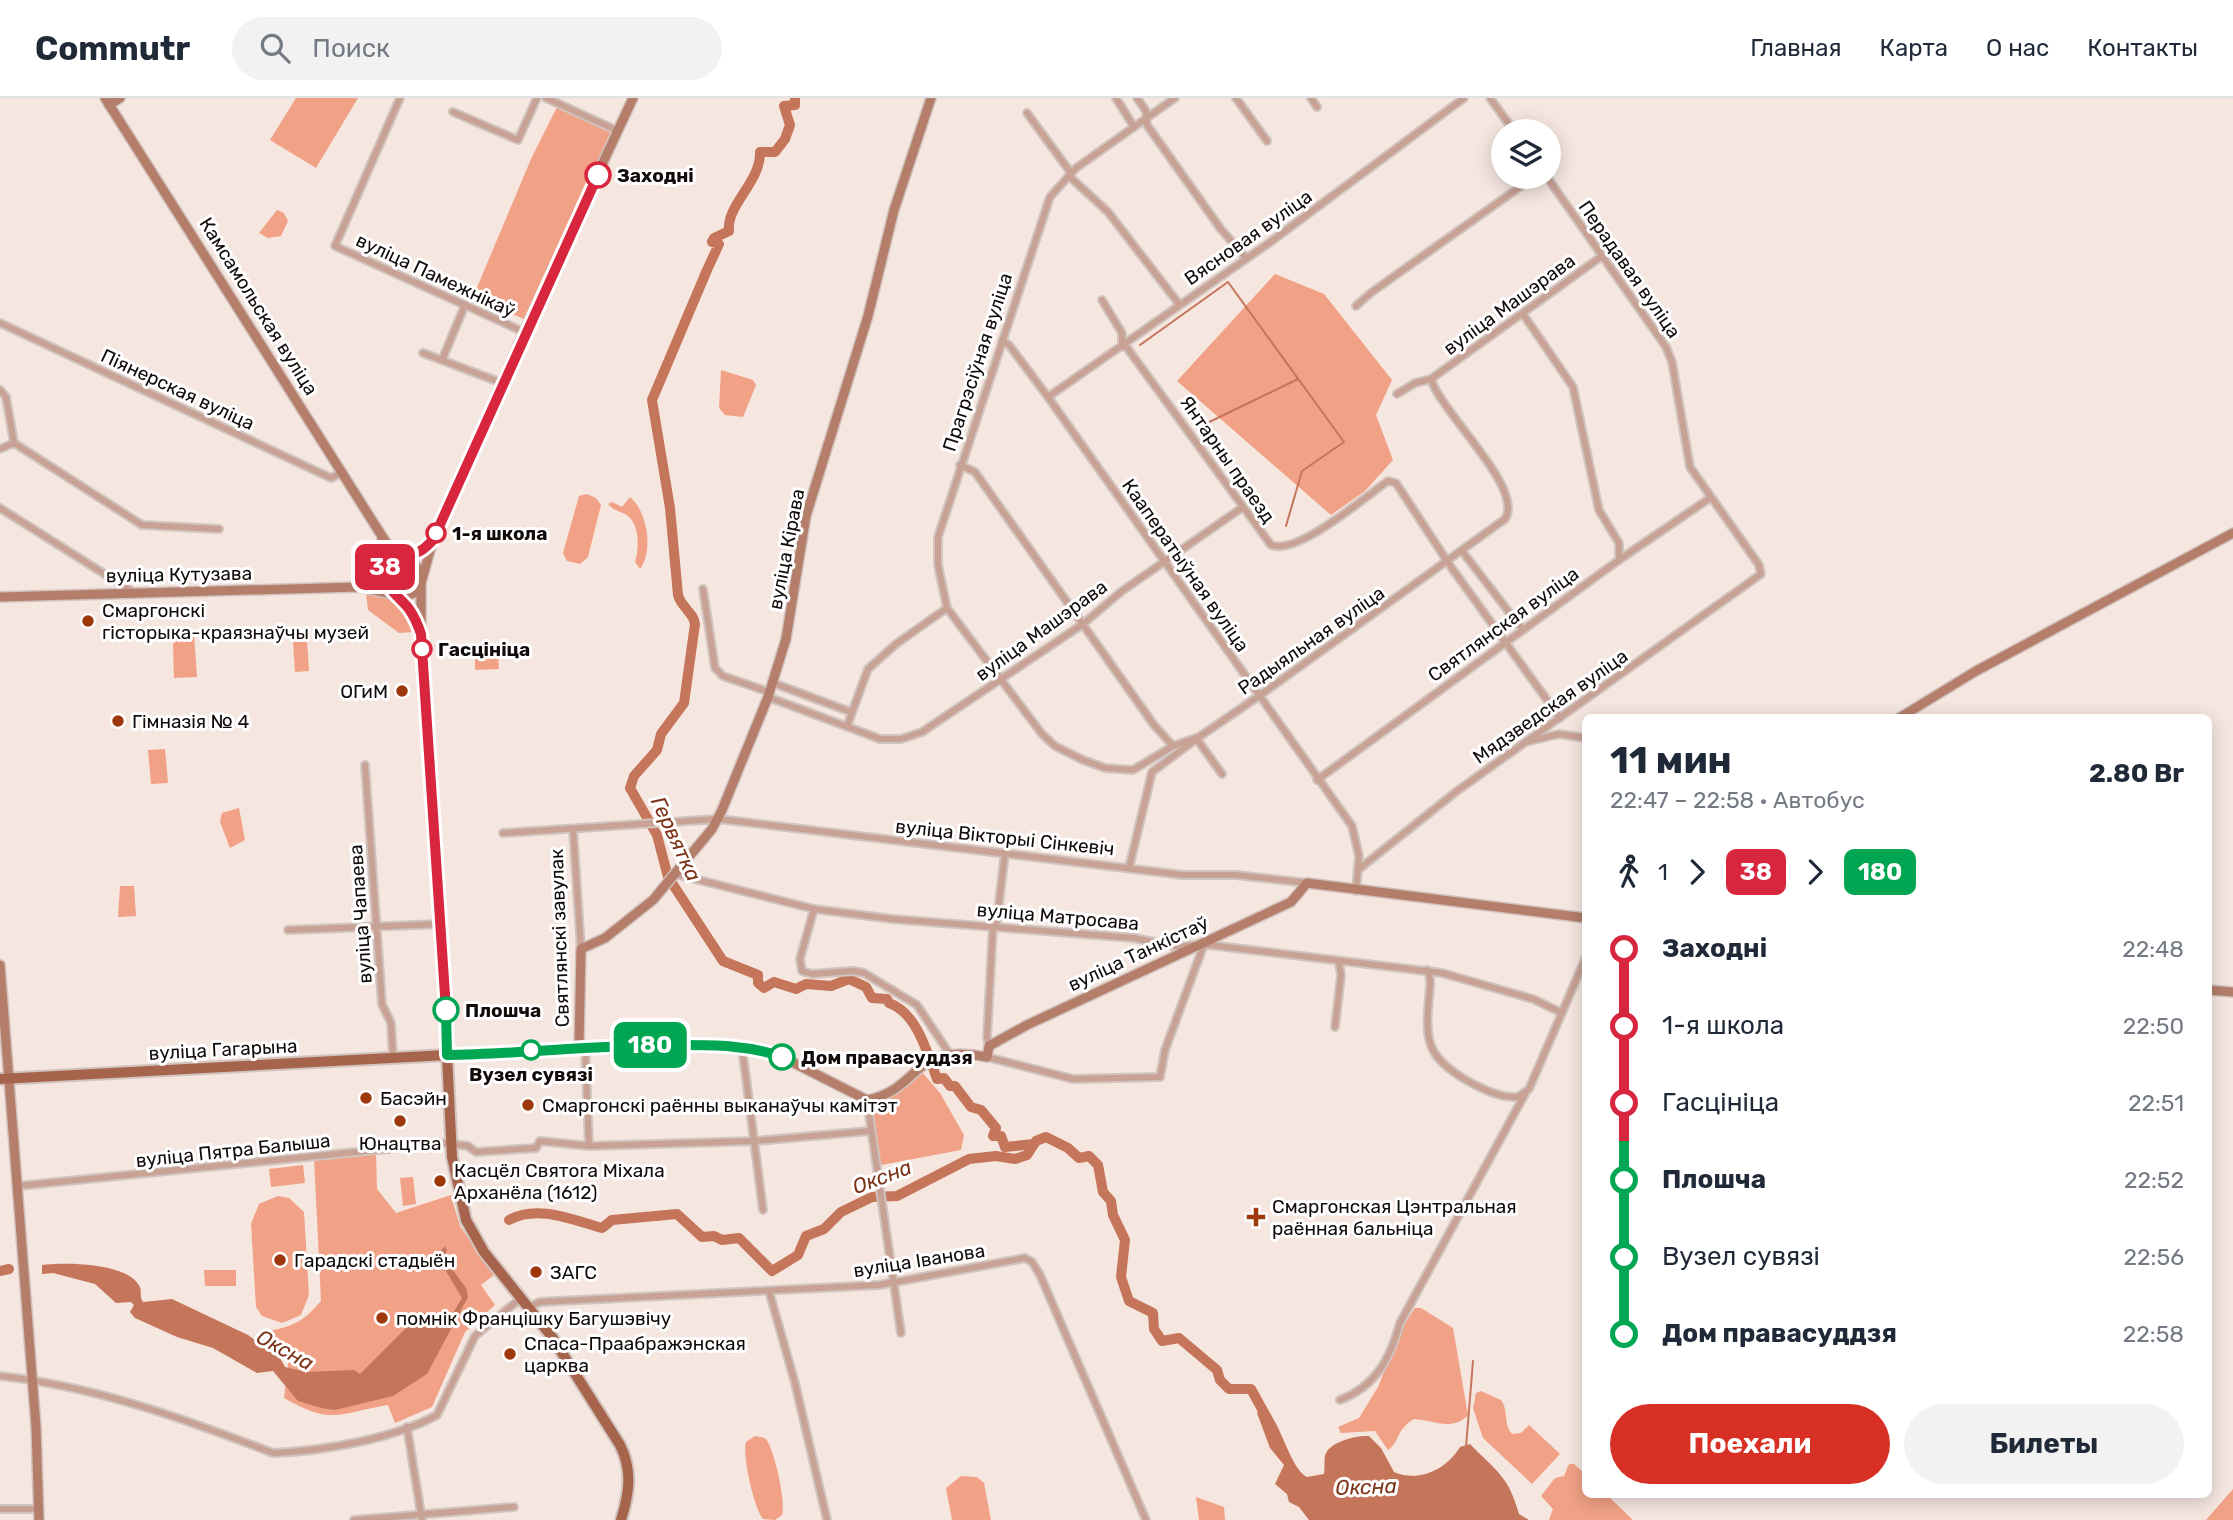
<!DOCTYPE html>
<html lang="ru">
<meta charset="utf-8">
<style>
body{margin:0;font-family:Rubik,sans-serif;background:#f2f2f3;color:#1f2937;height:100vh;display:flex;flex-direction:column;font-size:26px;white-space:nowrap}
*{box-sizing:border-box;margin:0}
p{font-size:23px;color:#747a83}
.icon{flex:none;width:38px;height:38px;fill:none;stroke:currentColor;stroke-width:2;stroke-linecap:round;stroke-linejoin:round}
.map{position:relative;flex:1;overflow:hidden}
.drawer{position:absolute;left:1582px;top:616px;width:630px;height:784px;display:flex;flex-direction:column;background:#fff;border-radius:10px;box-shadow:0 4px 18px #0003}
.drawer>*{flex:none}
.badge{padding:0 14px;border-radius:10px;font-size:24px;line-height:46px}
.fabs{position:absolute;left:1491px;top:21px;display:grid;gap:14px}
.fabs a{display:grid;place-items:center;width:70px;height:70px;border-radius:50%;background:#fff;box-shadow:0 4px 18px #0003;font-size:35px}
.map>.badge{position:absolute;translate:-50% -50%;box-shadow:0 0 0 4px #fff}
.legs{display:flex;align-items:center;gap:10px;height:77px;padding:0 28px;font-size:23px}
.legs p{margin-inline-start:auto}
.summary{display:flex;align-items:center;justify-content:space-between;height:119px;padding:0 28px}
h1{font-size:38px;font-weight:700;line-height:52px}
.button{display:flex;gap:14px;margin-top:auto;padding:14px 28px}
.button a{flex:1;height:80px;border-radius:42px;background:#d93025;color:#fff;font-size:28px;font-weight:700;line-height:80px;text-align:center}
.button a+a{background:#f2f2f3;color:#1f2937}
ul{padding:0 28px;list-style:none}
li{display:flex;align-items:center;gap:24px;height:77px;font-size:26px}
li i{display:grid;place-items:center;width:10px;height:100%;margin:0 9px;background:currentColor}
li i::after{content:'';width:18px;height:18px;margin:-9px;border:5px solid;border-radius:50%;background:#fff}
li p{margin-inline-start:auto}
li:first-child i{background:linear-gradient(#0000 50%,currentColor 0)}
li:last-child i{background:linear-gradient(currentColor 50%,#0000 0)}
header{display:flex;align-items:center;gap:42px;box-sizing:border-box;height:98px;padding:0 35px;background:#fff;border-bottom:2px solid #e0e1e3}
header strong{font-size:33px}
nav{display:flex;gap:38px;margin-inline-start:auto;font-size:24px}
.search{width:490px;height:63px;background:#f2f2f3;display:flex;align-items:center;gap:18px;box-sizing:border-box;padding:0 24px;border-radius:38px;color:#747a83;font-size:26px}
.map>svg:first-child{display:block}
.green{fill:#f1a185}
.water{fill:#c57559}
.lines{fill:none;stroke-linecap:round;stroke-linejoin:round}
.stream{stroke:#c57559;stroke-width:2}
.river{stroke:#c57559;stroke-width:10}
.street-casing{stroke:#d1c3be;stroke-width:10}
.secondary-casing{stroke:#d1c3be;stroke-width:12}
.primary-casing{stroke:#d1c3be;stroke-width:14}
.street{stroke:#c8a295;stroke-width:6}
.secondary{stroke:#b57e6b;stroke-width:9}
.primary{stroke:#a6644d;stroke-width:10}
.line-1-casing{stroke:#fff;stroke-width:16}
.line-2-casing{stroke:#fff;stroke-width:16}
.line-1{stroke:#d7263d;stroke-width:10}
.line-2{stroke:#00a651;stroke-width:10}
.stop-1-dot{fill:#fff;stroke:#d7263d;stroke-width:3.5}
.poi-dot{fill:#9d380a;stroke:#fff;stroke-width:2.5}
.stop-2-dot{fill:#fff;stroke:#00a651;stroke-width:3.5}
.labels{text-anchor:middle;stroke-width:6;stroke-linejoin:round;paint-order:stroke}
.stop-label{font-size:19px;font-weight:bold;fill:#110b0a;stroke:#fff;text-anchor:start}
.street-label{font-size:19px;fill:#110b0a;stroke:#fff}
.poi-label{font-size:19px;fill:#110b0a;stroke:#fff;text-anchor:start}
.water-label{font-size:21px;font-style:italic;fill:#7c3216;stroke:#fff}
</style>
<header>
<strong>Commutr</strong>
<div class="search"><svg class="icon" aria-label="search" viewBox="0 0 24 24"><circle cx="10" cy="10" r="6"/><path d="M15 15l6 6"/></svg>Поиск</div>
<nav><a>Главная</a><a>Карта</a><a>О нас</a><a>Контакты</a></nav>
</header>
<div class="map">
<svg width="2233" height="1422" viewBox="0 0 2233 1422">
<rect width="100%" height="100%" fill="#f6e6e0"/>
<g class="green">
<polygon points="296,0 358,0 316,70 270,42"/>
<polygon points="557,9 611,34 524,221 473,199 531,61"/>
<polygon points="277,112 284,115 288,123 281,138 268,140 259,135"/>
<polygon points="1275,176 1324,196 1392,282 1376,317 1393,362 1365,393 1331,417 1177,283"/>
<polygon points="721,272 753,282 756,287 743,319 725,317 719,310"/>
<polygon points="587,396 596,400 601,407 588,459 580,466 567,463 563,455 579,398"/>
<path d="M630,399C647,413 654,452 640,471L635,464C639,451 640,428 628,418C621,413 613,413 608,406L612,404L622,409Z"/>
<circle cx="403" cy="479" r="15"/>
<path d="M366,494C392,496 406,511 414,534L399,535L368,512Z"/>
<polygon points="194,536 197,579 174,580 173,546 182,537"/>
<polygon points="307,542 309,573 295,574 293,543"/>
<polygon points="498,556 499,571 475,572 475,557"/>
<polygon points="165,651 168,685 151,686 148,652"/>
<polygon points="239,710 245,742 230,750 220,724 222,715"/>
<polygon points="120,788 134,788 136,818 118,819"/>
<polygon points="922,974 940,995 964,1037 961,1052 881,1067 873,1014 879,1005"/>
<path d="M376,1056L377,1091L396,1115L454,1096L451,1098L460,1128L494,1177L481,1187L495,1207L465,1234L432,1309L395,1325L388,1307C338,1315 333,1328 284,1300L289,1258L267,1233C293,1229 304,1223 321,1203L314,1060Z"/>
<polygon points="303,1067 305,1085 271,1089 269,1071"/>
<polygon points="413,1079 416,1106 403,1108 400,1080"/>
<polygon points="278,1098 289,1100 304,1114 309,1197 301,1217 282,1225 262,1218 256,1209 251,1126 259,1106"/>
<polygon points="204,1172 236,1172 236,1188 205,1188"/>
<path d="M1415,1210H1421L1453,1230L1468,1317C1453,1334 1432,1322 1414,1321C1396,1331 1400,1344 1388,1352L1375,1333L1341,1335L1338,1329L1359,1320L1378,1289L1400,1233Z"/>
<path d="M1481,1293L1501,1302C1509,1313 1503,1326 1512,1336L1521,1335L1529,1327L1560,1356L1532,1386L1483,1340L1473,1310L1476,1295Z"/>
<path d="M755,1338L765,1340C774,1349 786,1404 782,1417L775,1422L763,1421C754,1411 742,1357 746,1344Z"/>
<polygon points="1569,1366 1574,1366 1585,1376 1586,1396 1607,1397 1633,1422 1549,1422 1553,1411 1541,1398 1555,1380 1564,1378"/>
<polygon points="961,1378 977,1379 984,1385 991,1422 952,1422 946,1390"/>
<polygon points="2233,1391 2233,1422 2206,1422"/>
<polygon points="1196,1399 1224,1409 1225,1422 1199,1422"/>
</g>
<g class="water">
<path d="M445,1148L447,1152L444,1160L466,1190L468,1199L427,1276L393,1298L335,1312L321,1310L298,1303L273,1273L257,1275L213,1250L177,1239L135,1220L130,1214L134,1207L131,1204L116,1205L95,1186L53,1175L42,1176V1167C64,1164 128,1164 140,1189C142,1195 139,1198 143,1204L172,1201L248,1237L280,1260L285,1269L306,1274L354,1272L360,1276L408,1228L412,1227L423,1214L445,1228L462,1200L440,1163L439,1155Z"/>
<path d="M1263,1307C1282,1325 1289,1369 1307,1379L1324,1376C1325,1370 1324,1363 1325,1358C1328,1344 1356,1337 1369,1338L1381,1350L1394,1374C1419,1385 1447,1371 1460,1349L1470,1346C1497,1374 1508,1377 1519,1416L1529,1422H1309L1299,1409L1289,1404L1287,1396L1275,1386L1284,1367L1270,1350L1257,1315Z"/>
</g>
<g class="lines">
<g class="stream">
<polyline points="1140,247 1228,184 1344,344 1302,373 1286,428"/>
<polyline points="1201,328 1298,281"/>
<polyline points="1466,1349 1473,1263"/>
</g>
<g class="river">
<path d="M795,0V7L784,8L790,27L785,41L775,54H760C761,84 726,107 729,133L714,140L712,144L719,146L707,172L652,302L670,410L678,497C681,509 694,515 695,526L684,605L661,636L657,652L634,678L630,690L657,737L668,779L723,863L758,877V885L764,890L774,884L796,891L806,886L831,888L849,881L866,889L872,900L887,901L889,905C917,915 927,954 937,981L944,980L950,988H955L971,1009L981,1012L996,1030L993,1038H1001L1005,1049L1034,1046"/>
<path d="M509,1122C537,1106 573,1122 602,1130L612,1122L677,1116L702,1139L714,1138L722,1142L739,1140L772,1173L798,1157L806,1138L824,1131L841,1114L872,1099L897,1098L969,1061L996,1058L1015,1061L1027,1057L1036,1043L1046,1039L1068,1050L1079,1060L1089,1058L1098,1067L1103,1094L1111,1103L1113,1117L1125,1142L1121,1179L1129,1203L1153,1215L1154,1231L1162,1243L1179,1240L1217,1272L1220,1282L1229,1291H1251L1267,1320"/>
<polyline points="0,1173 9,1171"/>
</g>
<g class="street-casing">
<g id="street">
<polyline points="400,0 335,148 524,234"/>
<polyline points="546,0 618,33"/>
<polyline points="1116,0 1134,29"/>
<polyline points="1137,0 1146,13 1147,27 1220,130 1246,160"/>
<path d="M1175,0L1076,70L1050,99L938,439V467L947,510L1042,636L1055,648L1083,662L1105,670L1133,672L1173,648L1199,639L1259,598L1505,421C1525,390 1441,315 1431,281"/>
<polyline points="1236,0 1267,43"/>
<polyline points="1311,0 1317,9"/>
<polyline points="1490,0 1514,33"/>
<polyline points="453,14 518,42 537,0"/>
<polyline points="1027,15 1071,75"/>
<polyline points="1069,78 1108,114 1179,206"/>
<polyline points="1102,202 1122,235 1122,249"/>
<polyline points="1356,208 1372,194 1534,79"/>
<polyline points="1523,216 1573,289 1599,412 1619,445 1619,462"/>
<polyline points="0,225 331,380 343,374"/>
<polyline points="1002,243 1009,247 1048,299 1352,728 1359,758 1356,793"/>
<path d="M1125,247L1271,447C1297,458 1365,399 1388,383L1396,385L1451,469L1560,620"/>
<polyline points="423,255 502,285"/>
<polyline points="442,262 465,207"/>
<polyline points="0,292 6,299 14,345"/>
<polyline points="1397,296 1415,285 1431,281 1602,158"/>
<polyline points="1048,299 1269,145 1464,0"/>
<polyline points="0,351 14,345 142,427 219,431"/>
<polyline points="960,367 975,374 1154,627 1173,648"/>
<polyline points="0,410 133,494"/>
<polyline points="1462,453 1522,531"/>
<polyline points="703,491 715,570 723,578 769,594"/>
<polyline points="773,585 851,614"/>
<polyline points="768,599 880,641 901,641 922,634 1083,526 1122,493 1243,409"/>
<polyline points="847,628 868,571 896,546 947,510"/>
<polyline points="1196,640 1222,676"/>
<polyline points="1526,644 1559,636 1586,640"/>
<polyline points="365,667 382,906 391,925 393,959"/>
<polyline points="1317,682 1619,462 1710,400"/>
<polyline points="573,731 581,851"/>
<polyline points="503,735 718,721 1183,777 1236,777 1307,785"/>
<polyline points="1129,770 1152,674 1195,642"/>
<polyline points="1359,771 1457,693 1761,476 1759,467 1690,369 1672,264 1666,249 1547,79"/>
<polyline points="675,776 814,811 892,821 1134,840 1179,849 1201,846 1442,875 1533,901 1560,914"/>
<polyline points="814,811 800,861 802,873 812,876 853,873 864,875 917,907 949,955"/>
<polyline points="996,829 1005,755"/>
<polyline points="288,832 441,826"/>
<path d="M1427,872C1432,881 1430,889 1429,899C1425,943 1427,959 1466,982C1482,991 1500,1000 1518,999L1529,991L1586,859"/>
<polyline points="1335,929 1341,877 1339,865"/>
<polyline points="989,948 987,939 993,829"/>
<polyline points="585,949 589,1048"/>
<polyline points="742,949 763,1112"/>
<polyline points="987,959 1073,981 1160,979 1165,952 1203,849 1201,846"/>
<polyline points="867,1002 901,1235"/>
<polyline points="18,1088 446,1045 468,1048 476,1054 536,1050 540,1043 589,1048 755,1043 870,1033"/>
<polyline points="769,1193 795,1285 827,1422"/>
<polyline points="529,1209 540,1204 879,1187 1025,1160 1032,1164 1040,1177 1146,1422"/>
<path d="M0,1278C94,1288 185,1321 273,1355C323,1353 393,1341 437,1317L475,1238L521,1200"/>
<path d="M1340,1302C1376,1288 1390,1261 1400,1225L1525,996"/>
<polyline points="407,1329 422,1422"/>
<polyline points="0,1411 39,1411"/>
<polyline points="354,1422 514,1409"/>
</g>
</g>
<g class="secondary-casing">
<g id="secondary">
<polyline points="105,0 380,435 390,450 403,459"/>
<polyline points="109,7 120,0"/>
<polyline points="382,441 386,468"/>
<path d="M422,477L412,462L398,460L386,468C380,483 387,496 403,499L414,495L421,485L433,442L524,234L633,0"/>
<path d="M421,485V536L447,957L636,947L742,949L782,959L867,1002C922,991 910,944 987,959L989,948L1027,927L1291,804L1307,785L1586,820"/>
<polyline points="397,498 408,510 419,531"/>
<polyline points="0,499 358,489 392,496"/>
<polyline points="1899,620 1976,573 2233,435"/>
<polyline points="0,867 36,1329 39,1422"/>
<polyline points="2208,892 2233,894"/>
<polyline points="579,949 581,851 605,840 653,802 712,731 722,712 768,599 786,541 806,418 868,218 894,112 931,0"/>
</g>
</g>
<g class="primary-casing">
<path id="primary" d="M0,981L447,957L452,1059L466,1122L484,1154L552,1239L620,1347C633,1373 629,1396 621,1422"/>
</g>
<use href="#street" class="street"/>
<use href="#secondary" class="secondary"/>
<use href="#primary" class="primary"/>
</g>
<g class="lines">
<g class="line-1-casing">
<path id="line-1" d="M446,912L421,536C418,527 414,518 409,511C400,498 363,475 395,461C414,453 415,461 433,442L598,77"/>
</g>
<g class="line-2-casing">
<path id="line-2" d="M446,912L447,957C522,956 596,947 671,947C709,947 746,946 782,959"/>
</g>
<use href="#line-1" class="line-1"/>
<use href="#line-2" class="line-2"/>
</g>
<g class="stop-1-dot">
<circle cx="598" cy="77" r="12"/>
<circle cx="436" cy="435" r="9"/>
<circle cx="422" cy="551" r="9"/>
</g>
<g class="poi-dot">
<circle cx="88" cy="523" r="7"/>
<circle cx="402" cy="593" r="7"/>
<circle cx="118" cy="623" r="7"/>
<circle cx="366" cy="1000" r="7"/>
<circle cx="528" cy="1007" r="7"/>
<circle cx="400" cy="1023" r="7"/>
<circle cx="440" cy="1083" r="7"/>
<path d="M1252.5 1108.5h7v7h7v7h-7v7h-7v-7h-7v-7h7z"/>
<circle cx="280" cy="1162" r="7"/>
<circle cx="536" cy="1174" r="7"/>
<circle cx="382" cy="1220" r="7"/>
<circle cx="510" cy="1256" r="7"/>
</g>
<g class="stop-2-dot">
<circle cx="446" cy="912" r="12"/>
<circle cx="531" cy="952" r="9"/>
<circle cx="782" cy="959" r="12"/>
</g>
<g class="labels">
<g class="stop-label">
<text x="617" y="84">Заходні</text>
<text x="452" y="442">1-я школа</text>
<text x="438" y="558">Гасцініца</text>
<text x="465" y="919">Плошча</text>
<text x="801" y="966">Дом правасуддзя</text>
<text x="531" y="983" text-anchor="middle">Вузел сувязі</text>
</g>
<g class="street-label">
<text transform="translate(1248 139) rotate(-35)" y="7">Вясновая вуліца</text>
<text transform="translate(1630 171) rotate(55)" y="7">Перадавая вуліца</text>
<text transform="translate(436 177) rotate(25)" y="7">вуліца Памежнікаў</text>
<text transform="translate(1509 206) rotate(-36)" y="7">вуліца Машэрава</text>
<text transform="translate(259 208) rotate(58)" y="7">Камсамольская вуліца</text>
<text transform="translate(977 264) rotate(-72)" y="7">Прагрэсіўная вуліца</text>
<text transform="translate(178 291) rotate(25)" y="7">Піянерская вуліца</text>
<text transform="translate(1228 361) rotate(55)" y="7">Янтарны праезд</text>
<text transform="translate(786 451) rotate(-79)" y="7">вуліца Кірава</text>
<text transform="translate(1186 467) rotate(55)" y="7">Кааператыўная вуліца</text>
<text transform="translate(179 476) rotate(-1)" y="7">вуліца Кутузава</text>
<text transform="translate(1503 526) rotate(-36)" y="7">Святлянская вуліца</text>
<text transform="translate(1041 532) rotate(-36)" y="7">вуліца Машэрава</text>
<text transform="translate(1311 542) rotate(-35)" y="7">Радыяльная вуліца</text>
<text transform="translate(1550 608) rotate(-35)" y="7">Мядзведская вуліца</text>
<text transform="translate(1005 739) rotate(6)" y="7">вуліца Вікторыі Сінкевіч</text>
<text transform="translate(360 816) rotate(-94)" y="7">вуліца Чапаева</text>
<text transform="translate(1058 818) rotate(5)" y="7">вуліца Матросава</text>
<text transform="translate(559 840) rotate(-92)" y="7">Святлянскі завулак</text>
<text transform="translate(1138 855) rotate(-25)" y="7">вуліца Танкістаў</text>
<text transform="translate(223 951) rotate(-3)" y="7">вуліца Гагарына</text>
<text transform="translate(233 1052) rotate(-6)" y="7">вуліца Пятра Балыша</text>
<text transform="translate(919 1162) rotate(-9)" y="7">вуліца Іванова</text>
</g>
<g class="poi-label">
<text x="102" y="519">Смаргонскі<tspan x="102" dy="22">гісторыка-краязнаўчы музей</tspan></text>
<text x="388" y="600" text-anchor="end">ОГиМ</text>
<text x="132" y="630">Гімназія № 4</text>
<text x="380" y="1007">Басэйн</text>
<text x="542" y="1014">Смаргонскі раённы выканаўчы камітэт</text>
<text x="400" y="1052" text-anchor="middle">Юнацтва</text>
<text x="454" y="1079">Касцёл Святога Міхала<tspan x="454" dy="22">Арханёла (1612)</tspan></text>
<text x="1272" y="1115">Смаргонская Цэнтральная<tspan x="1272" dy="22">раённая бальніца</tspan></text>
<text x="294" y="1169">Гарадскі стадыён</text>
<text x="550" y="1181">ЗАГС</text>
<text x="396" y="1227">помнік Францішку Багушэвічу</text>
<text x="524" y="1252">Спаса-Праабражэнская<tspan x="524" dy="22">царква</tspan></text>
</g>
<g class="water-label">
<text transform="translate(676 741) rotate(65)" y="7">Гервятка</text>
<text transform="translate(882 1079) rotate(-21)" y="7">Оксна</text>
<text transform="translate(285 1252) rotate(29)" y="7">Оксна</text>
<text transform="translate(1366 1389) rotate(-2)" y="7">Оксна</text>
</g>
</g>
</svg>
<div class="fabs">
<a><svg class="icon" aria-label="layers" viewBox="0 0 24 24"><path d="M12 4l9 5-9 5-9-5zM3 14l9 5 9-5"/></svg></a>
</div>
<b class="badge" style="left:385px;top:469px;background:#d7263d;color:#fff">38</b>
<b class="badge" style="left:650px;top:947px;background:#00a651;color:#fff">180</b>
<section class="drawer">
<div class="summary"><div><h1>11 мин</h1><p>22:47 – 22:58 · Автобус</p></div><b>2.80 Br</b></div>
<div class="legs"><svg class="icon" aria-label="walk" viewBox="0 0 24 24"><circle cx="13" cy="4" r="2"/><path d="M13 8l-2 6 4 7M11 14l-3 7M7 12l3-4h3l4 4"/></svg>1<svg class="icon" aria-label="forward" viewBox="0 0 24 24"><path d="M9 5l7 7-7 7"/></svg><b class="badge" style="background:#d7263d;color:#fff">38</b><svg class="icon" aria-label="forward" viewBox="0 0 24 24"><path d="M9 5l7 7-7 7"/></svg><b class="badge" style="background:#00a651;color:#fff">180</b></div>
<ul>
<li><i style="color:#d7263d"></i><b>Заходні</b><p>22:48</p></li>
<li><i style="color:#d7263d"></i><span>1-я школа</span><p>22:50</p></li>
<li><i style="color:#d7263d"></i><span>Гасцініца</span><p>22:51</p></li>
<li><i style="color:#00a651"></i><b>Плошча</b><p>22:52</p></li>
<li><i style="color:#00a651"></i><span>Вузел сувязі</span><p>22:56</p></li>
<li><i style="color:#00a651"></i><b>Дом правасуддзя</b><p>22:58</p></li>
</ul>
<div class="button"><a>Поехали</a><a>Билеты</a></div>
</section>
</div>
